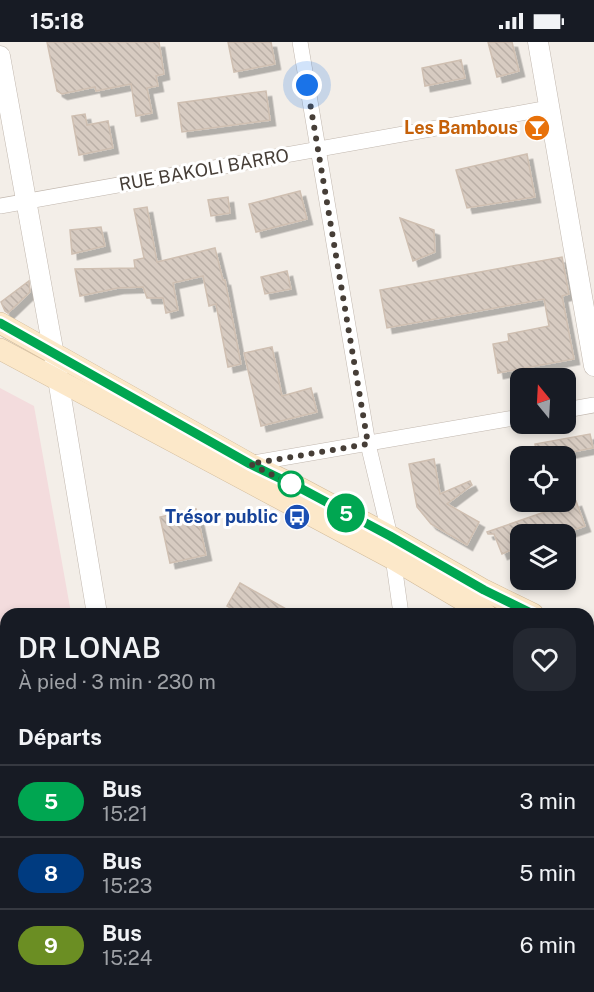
<!DOCTYPE html>
<html lang="fr">
<meta charset="utf-8">
<style>
body{margin:0;font-family:"Public Sans",sans-serif;background:#242831;color:#f1f3f6;height:100vh;display:flex;flex-direction:column;font-size:22px;white-space:nowrap}
*{box-sizing:border-box;margin:0}
p{font-size:20px;color:#9ea1a6}
.icon{flex:none;width:33px;height:33px;fill:none;stroke:currentColor;stroke-width:2;stroke-linecap:round;stroke-linejoin:round}
.map{position:relative;flex:1;overflow:hidden}
.sheet{position:absolute;left:0px;top:566px;width:594px;height:386px;display:flex;flex-direction:column;background:#171b24;border-radius:18px 18px 0 0;box-shadow:0 3px 9px #0003}
.sheet>*{flex:none}
.badge{padding:0 12px;border-radius:20px;font-size:21px;line-height:39px}
.needle{width:39px;rotate:342deg}
.tools{position:absolute;left:510px;top:326px;display:grid;gap:12px}
.tools a{display:grid;place-items:center;width:66px;height:66px;border-radius:12px;background:#171b24;box-shadow:0 3px 9px #0003;font-size:30px}
.you{position:absolute;width:30px;height:30px;margin:-15px;border:4px solid #fff;border-radius:50%;background:#1a73e8;box-shadow:0 0 0 9px #1a73e833}
.map>.badge{position:absolute;translate:-50% -50%;box-shadow:0 0 0 3px #fff}
h2{padding:0 18px;font-size:22px;line-height:54px}
.round{display:grid;place-items:center;flex:none;width:63px;height:63px;border-radius:18px;background:#242831}
.headline{display:flex;align-items:center;justify-content:space-between;height:102px;padding:0 18px}
h1{font-size:28px;font-weight:600;line-height:45px}
ul{padding:0;list-style:none}
li{display:flex;align-items:center;gap:18px;height:72px;padding:0 18px;border-top:2px solid #363941}
li div{flex:1}
li b{display:block;font-size:22px}
li em{font-style:normal}
li .badge{min-width:66px;font-weight:700;text-align:center}
.status{display:flex;justify-content:space-between;align-items:center;height:42px;padding:0 30px;background:#171b24;direction:ltr}
.status svg{height:16px;fill:currentColor}
.map>svg:first-child{display:block}
.medical{fill:#f3dcdd}
.building{fill:url(#building-back-hatch);stroke:#cfbfb1;stroke-width:1.5;filter:url(#shadow)}
.lines{fill:none;stroke-linecap:round;stroke-linejoin:round}
.service-casing{stroke:#c1b7ae;stroke-width:9}
.minor-casing{stroke:#c1b7ae;stroke-width:16}
.tertiary-casing{stroke:#c1b7ae;stroke-width:21}
.secondary-casing{stroke:#d1ba99;stroke-width:22}
.trunk-casing{stroke:#d6883f;stroke-width:27}
.service{stroke:#fff;stroke-width:8}
.minor{stroke:#fff;stroke-width:15}
.tertiary{stroke:#fff;stroke-width:20}
.secondary{stroke:#fce8c9;stroke-width:21}
.trunk{stroke:#f8c285;stroke-width:26}
.line-casing{stroke:#fff;stroke-width:14}
.line{stroke:#00a651;stroke-width:9}
.walk{stroke:#463e37;stroke-width:6;stroke-dasharray:0 10.8}
.stop-dot{fill:#fff;stroke:#00a651;stroke-width:3}
.labels{text-anchor:middle;stroke-width:6;stroke-linejoin:round;paint-order:stroke}
.food-label{font-size:18px;font-weight:bold;fill:#c56008;stroke:#fff;text-anchor:end}
.street-label{font-size:18px;fill:#463e37;stroke:#fff}
.transit-label{font-size:18px;font-weight:bold;fill:#164399;stroke:#fff;text-anchor:end}
</style>
<div class="status"><b>15:18</b><svg viewBox="0 0 49 12"><path d="M0 12V9h3v3zM5 12V6h3v6zM10 12V3h3v9zM15 12V0h3v12zM26 1h20v11H26zM47 4h2v5h-2z"/></svg></div>
<div class="map">
<svg width="594" height="950" viewBox="0 0 594 950">
<defs>
<pattern id="building-back-hatch" width="6" height="6" patternUnits="userSpaceOnUse" patternTransform="scale(1.5)"><rect width="6" height="6" fill="#d7cbc1"/><path d="M-1 5l2 2M0 0l6 6M5-1l2 2" fill="none" stroke="#baafa6"/></pattern>
<filter id="shadow"><feDropShadow dx="5.5" dy="5.5" stdDeviation="0" flood-color="#0004"/></filter>
</defs>
<rect width="100%" height="100%" fill="#f3eee8"/>
<polygon class="medical" points="0,346 34,364 71,571 6,572 6,932 0,934"/>
<g class="building">
<polygon points="47,0 159,0 164,32 156,34 158,44 147,46 152,71 136,74 131,42 96,49 95,45 62,52 57,49"/>
<polygon points="228,0 271,0 275,22 234,30"/>
<polygon points="488,0 512,0 519,29 497,35"/>
<polygon points="461,18 465,36 425,44 422,26"/>
<polygon points="266,49 270,78 182,90 178,61"/>
<polygon points="85,72 87,83 108,79 113,106 79,113 72,74"/>
<polygon points="527,112 535,155 467,166 456,128"/>
<polygon points="300,149 307,177 256,190 249,162"/>
<polygon points="228,155 230,171 211,174 208,158"/>
<polygon points="147,165 157,220 215,206 223,238 225,238 241,322 228,325 216,262 209,264 203,234 173,241 178,268 166,271 163,256 147,256 143,245 118,246 80,254 75,227 135,226 134,218 144,216 134,167"/>
<polygon points="400,176 434,188 435,210 413,219"/>
<polygon points="101,185 105,204 72,212 70,188"/>
<polygon points="562,215 569,252 562,254 574,317 498,331 493,302 509,299 508,292 549,284 544,257 387,286 380,248"/>
<polygon points="287,229 291,247 265,252 261,235"/>
<polygon points="29,239 30,250 8,271 5,269 1,260"/>
<polygon points="272,305 282,354 311,346 317,370 261,384 244,311"/>
<polygon points="590,392 593,406 552,414 537,414 535,402"/>
<polygon points="434,417 440,452 470,439 472,443 447,462 479,480 467,503 431,482 417,465 409,422"/>
<polygon points="576,459 585,484 562,492 520,492 520,504 502,512 494,492 488,492 487,490"/>
<polygon points="196,467 206,513 170,521 160,475"/>
<polygon points="240,541 295,572 240,572 227,564"/>
</g>
<g class="lines">
<g class="service-casing">
<polyline id="service" points="521,945 522,950"/>
</g>
<g class="minor-casing">
<g id="minor">
<polyline points="300,0 368,402 390,494 401,572"/>
<polyline points="0,164 549,66"/>
<polyline points="566,368 594,363"/>
<polyline points="248,422 520,375"/>
</g>
</g>
<g class="tertiary-casing">
<g id="tertiary">
<polyline points="538,0 594,324"/>
<polyline points="0,14 54,313 97,572"/>
</g>
</g>
<g class="secondary-casing">
<g id="secondary">
<polyline points="0,281 250,422 302,447 390,494 484,548 533,572"/>
<polyline points="0,307 393,517 486,572"/>
<polyline points="588,598 594,600"/>
<polyline points="588,626 594,629"/>
</g>
</g>
<g class="trunk-casing">
<g id="trunk">
<polyline points="588,708 594,705"/>
<polyline points="588,728 594,726"/>
<polyline points="15,950 28,945"/>
</g>
</g>
<use href="#service" class="service"/>
<use href="#minor" class="minor"/>
<use href="#tertiary" class="tertiary"/>
<use href="#secondary" class="secondary"/>
<use href="#trunk" class="trunk"/>
</g>
<g class="lines">
<g class="line-casing">
<polyline id="line" points="0,281 250,422 302,447 390,494 484,548 533,572"/>
</g>
<use href="#line" class="line"/>
<polyline class="walk" points="291,442 250,422 368,402 307,43"/>
</g>
<defs>
<g id="bar-disc" transform="scale(1.35)"><circle r="9.5" fill="#e8710a" stroke="#fff"/><path d="M-6-5H6L.8 .8V4.5H3.5V6h-7V4.5H-.8V.8Z" fill="#fff"/></g>
<g id="bus-disc" transform="scale(1.35)"><circle r="9.5" fill="#1a4fb4" stroke="#fff"/><path d="M-5-6H5V4H4V6H2V4H-2V6H-4V4H-5ZM-3.5-4V0h7V-4ZM-3.5 1.2v1.5H-2V1.2ZM2 1.2v1.5H3.5V1.2Z" fill="#fff"/></g>
</defs>
<g fill-rule="evenodd">
<use href="#bar-disc" x="537" y="86"/>
<use href="#bus-disc" x="297" y="475"/>
</g>
<circle class="stop-dot" cx="291" cy="442" r="12"/>
<g class="labels">
<g class="food-label">
<text x="518" y="92">Les Bambous</text>
</g>
<g class="street-label">
<text transform="translate(204 128) rotate(-10)" y="6">RUE BAKOLI BARRO</text>
</g>
<g class="transit-label">
<text x="278" y="481">Trésor public</text>
</g>
</g>
</svg>
<div class="tools">
<a><svg class="needle" viewBox="-14 -14 28 28"><path d="M0-13l5 13h-10z" fill="#e53935"/><path d="M0 13l5-13h-10z" fill="#9ea1a6"/></svg></a>
<a><svg class="icon" aria-label="locate" viewBox="0 0 24 24"><circle cx="12" cy="12" r="6"/><path d="M12 2v4M12 18v4M2 12h4M18 12h4"/></svg></a>
<a><svg class="icon" aria-label="layers" viewBox="0 0 24 24"><path d="M12 4l9 5-9 5-9-5zM3 14l9 5 9-5"/></svg></a>
</div>
<div class="you" style="left:307px;top:43px"></div>
<b class="badge" style="left:346px;top:471px;background:#00a651;color:#fff">5</b>
<section class="sheet">
<div class="headline"><div><h1>DR LONAB</h1><p>À pied · 3 min · 230 m</p></div><a class="round"><svg class="icon" aria-label="heart" viewBox="0 0 24 24"><path d="M12 20l-8-8c-3-5 5-10 8-4 3-6 11-1 8 4z"/></svg></a></div>
<h2>Départs</h2>
<ul>
<li><span class="badge" style="background:#00a651;color:#fff">5</span><div><b>Bus</b><p>15:21</p></div><em>3 min</em></li>
<li><span class="badge" style="background:#003b80;color:#fff">8</span><div><b>Bus</b><p>15:23</p></div><em>5 min</em></li>
<li><span class="badge" style="background:#6b8e23;color:#fff">9</span><div><b>Bus</b><p>15:24</p></div><em>6 min</em></li>
</ul>
</section>
</div>
